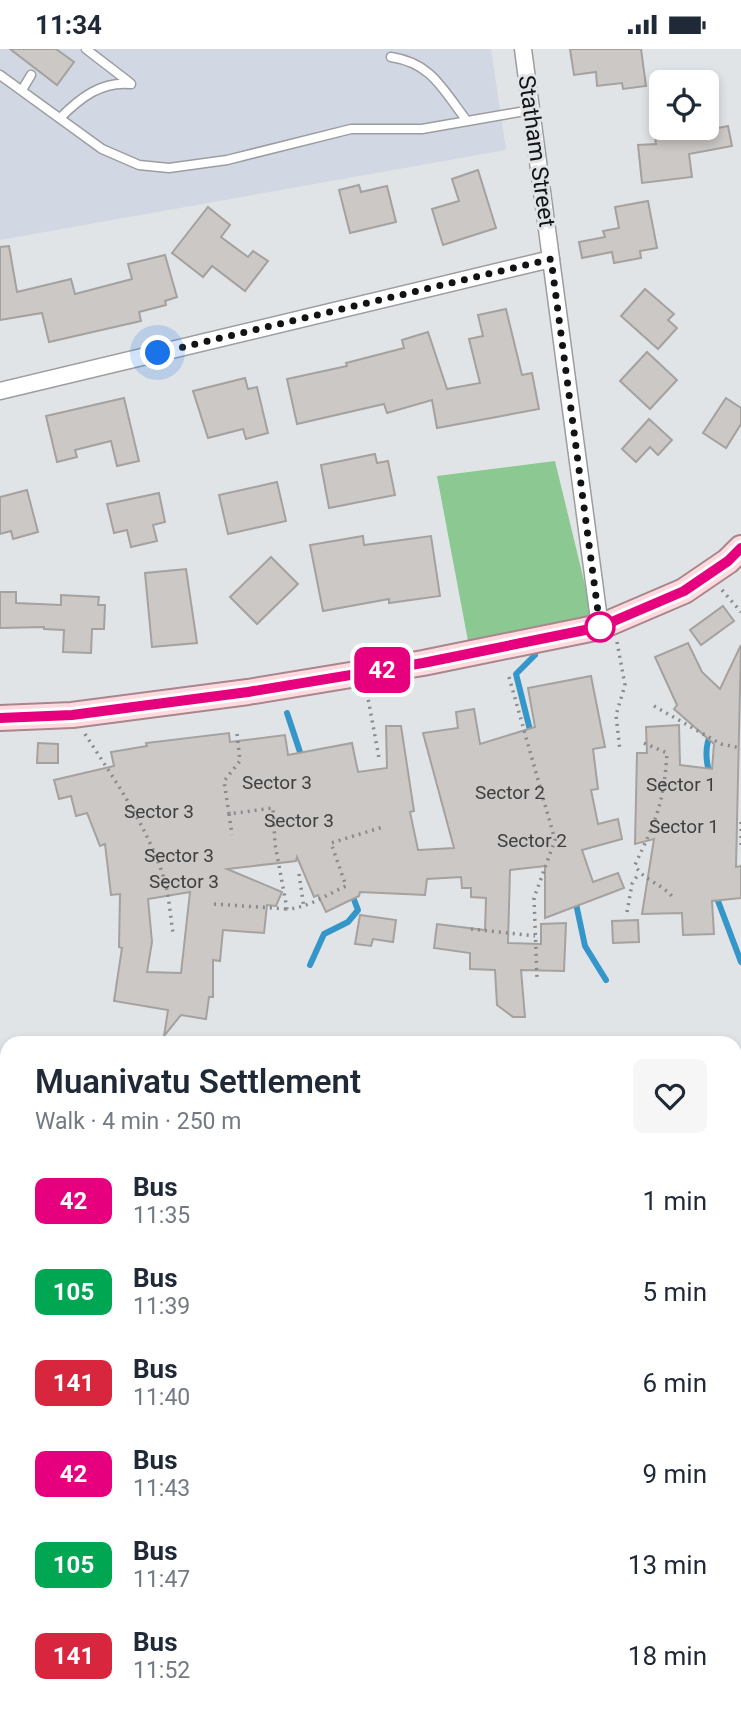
<!DOCTYPE html>
<meta charset="utf-8">
<style>
body{margin:0;font-family:Roboto,sans-serif;background:#f6f6f7;color:#1f2937;height:100vh;display:flex;flex-direction:column;font-size:26px;white-space:nowrap}
*{box-sizing:border-box;margin:0}
p{font-size:23px;color:#747a83}
.icon{flex:none;width:38px;height:38px;fill:none;stroke:currentColor;stroke-width:2;stroke-linecap:round;stroke-linejoin:round}
.map{position:relative;flex:1;overflow:hidden}
.side{position:absolute;left:0px;top:987px;width:742px;height:681px;display:flex;flex-direction:column;background:#fff;border-radius:21px 21px 0 0;box-shadow:0 4px 10px #0003}
.side>*{flex:none}
.badge{padding:0 14px;border-radius:10px;font-size:24px;line-height:46px}
.fabs{position:absolute;left:649px;top:21px;display:grid;gap:14px}
.fabs a{display:grid;place-items:center;width:70px;height:70px;border-radius:10px;background:#fff;box-shadow:0 4px 10px #0003;font-size:35px}
.you{position:absolute;width:35px;height:35px;margin:-18px;border:5px solid #fff;border-radius:50%;background:#1a73e8;box-shadow:0 0 0 10px #1a73e833}
.map>.badge{position:absolute;translate:-50% -50%;box-shadow:0 0 0 4px #fff}
.round{display:grid;place-items:center;flex:none;width:74px;height:74px;border-radius:10px;background:#f6f6f7}
.summary{display:flex;align-items:center;justify-content:space-between;height:119px;padding:0 35px}
h1{font-size:33px;font-weight:600;line-height:52px}
ul{padding:0;list-style:none}
li{display:flex;align-items:center;gap:21px;height:91px;padding:0 35px}
li div{flex:1}
li b{display:block;font-size:26px}
li em{font-style:normal}
li .badge{min-width:77px;font-weight:700;text-align:center}
.status{display:flex;justify-content:space-between;align-items:center;height:49px;padding:0 35px;background:#fff;direction:ltr}
.status svg{height:19px;fill:currentColor}
.map>svg:first-child{display:block}
.built{fill:#d2d8e3}
.green{fill:#8cc891}
.lines{fill:none;stroke-linecap:round;stroke-linejoin:round}
.stream{stroke:#3597c9;stroke-width:6}
.river{stroke:#3597c9;stroke-width:37}
.building{fill:#ccc8c6;stroke:#a5a19f;stroke-width:2;fill-rule:evenodd}
.service-casing{stroke:#9b9da0;stroke-width:11}
.minor-casing{stroke:#9b9da0;stroke-width:19}
.primary-casing{stroke:#ab858c;stroke-width:28}
.path{stroke:#888a8c;stroke-width:3.5;stroke-dasharray:2 5;stroke-linecap:butt}
.service{stroke:#fff;stroke-width:8}
.minor{stroke:#fff;stroke-width:16}
.primary{stroke:#fedae0;stroke-width:24}
.line-casing{stroke:#fff;stroke-width:16}
.line{stroke:#e6007e;stroke-width:10}
.walk{stroke:#121314;stroke-width:7;stroke-dasharray:0 12.6}
.stop-dot{fill:#fff;stroke:#e6007e;stroke-width:3.5}
.labels{text-anchor:middle;stroke-width:6;stroke-linejoin:round;paint-order:stroke}
.number-label{font-size:19px;fill:#404040}
.street-label{font-size:23px;fill:#121314;stroke:#e1e4e7}
</style>
<div class="status"><b>11:34</b><svg viewBox="0 0 49 12"><path d="M0 12V9h3v3zM5 12V6h3v6zM10 12V3h3v9zM15 12V0h3v12zM26 1h20v11H26zM47 4h2v5h-2z"/></svg></div>
<div class="map">
<svg width="741" height="1667" viewBox="0 0 741 1667">
<rect width="100%" height="100%" fill="#e1e4e7"/>
<g class="built">
<polygon points="0,0 491,0 506,101 0,191"/>
<polygon points="0,1518 7,1521 7,1661 722,1661 727,1667 0,1667"/>
</g>
<polygon class="green" points="555,412 593,569 468,592 437,427"/>
<g class="lines">
<g class="stream">
<polyline points="287,664 303,712"/>
<polyline points="531,685 516,625 535,606"/>
<path d="M710,727C706,713 704,696 712,683"/>
<polyline points="715,844 741,913"/>
<polyline points="575,850 585,897 606,931"/>
<polyline points="310,916 324,885 348,873 358,861 351,843"/>
<polyline points="735,1169 741,1164"/>
</g>
<polyline class="river" points="0,1466 7,1467"/>
</g>
<g class="building">
<polygon points="10,0 56,0 74,13 57,36"/>
<polygon points="570,0 641,0 646,37 623,40 622,34 597,37 596,23 574,26"/>
<polygon points="728,77 732,97 689,105 692,128 642,134 638,96 656,95 654,79 677,79 678,87"/>
<polygon points="478,121 496,179 443,196 432,160 459,152 452,130"/>
<polygon points="359,136 361,143 387,137 396,173 350,184 339,141"/>
<polygon points="648,152 657,199 640,202 641,209 614,214 612,203 582,209 579,193 605,188 603,182 619,179 615,158"/>
<polygon points="208,158 230,176 221,188 248,208 253,202 268,212 245,242 212,217 203,228 172,204"/>
<polygon points="9,197 17,243 71,230 75,245 132,230 128,215 165,206 177,248 165,252 166,256 139,263 141,272 49,293 42,264 0,271 0,198"/>
<polygon points="645,240 674,265 668,271 677,279 658,300 621,267"/>
<polygon points="506,260 522,326 532,324 539,360 437,379 432,351 387,364 384,355 297,375 287,330 347,317 346,314 404,299 402,291 428,283 447,340 480,334 469,290 483,287 478,266"/>
<polygon points="647,303 677,331 650,360 620,332"/>
<polygon points="245,329 248,340 257,338 268,384 246,390 243,380 208,389 193,342"/>
<polygon points="124,349 139,412 117,417 111,392 75,401 77,408 57,413 46,367"/>
<polygon points="726,349 741,359 741,375 726,399 703,384"/>
<polygon points="649,370 672,391 658,406 650,398 636,413 622,400"/>
<polygon points="375,405 377,414 388,412 395,446 329,459 321,416"/>
<polygon points="277,433 286,472 228,485 219,446"/>
<polygon points="27,441 38,483 13,490 11,482 0,485 0,448"/>
<polygon points="159,444 165,473 153,476 157,492 131,498 127,481 114,484 107,455"/>
<polygon points="363,487 364,496 431,487 440,547 389,554 389,550 323,562 310,496"/>
<polygon points="271,508 298,535 257,575 230,548"/>
<polygon points="186,520 197,594 152,598 145,524"/>
<polygon points="0,543 16,543 16,554 61,556 61,546 99,548 98,556 105,556 104,580 92,580 91,604 63,603 64,581 44,580 44,578 0,579"/>
<polygon points="723,557 734,572 701,596 690,581"/>
<polygon points="688,594 702,623 720,640 741,596 736,818 741,817 741,849 712,852 714,885 683,886 682,864 642,865 654,790 635,795 637,704 647,704 646,678 679,676 680,716 712,720 714,695 674,660 677,656 655,608"/>
<path d="M591,627L605,698L593,700L598,740L591,741L598,775L618,770L622,790L582,801L593,833L618,824L624,839L545,869V817L510,821L508,894L541,895V875L566,874L564,922L521,921L525,968H513L497,956L495,921L470,920V904L434,899L437,875L485,881L486,849L471,848V839H462L461,828L427,830L425,846L360,843L359,847L326,863L318,846L314,848L297,808L296,812L227,820L282,843L276,857L267,856L264,884L223,881L220,912L213,911V948H209L206,970L181,966L164,987L168,961L114,952L122,899L119,898L120,845L111,846L105,795L100,797L87,764L76,767L71,747L59,750L54,731L114,717L111,703L147,697L146,694L229,684L230,693L285,686L288,706L352,694L358,723L387,719L386,677H401L414,762L410,763L418,801L454,799L423,684L458,679L456,663L474,660L480,695L535,678L528,639ZM190,843L181,924L147,923L152,893L148,850Z"/>
<polygon points="38,694 58,695 58,714 37,714"/>
<polygon points="360,866 396,871 393,893 373,890 371,897 355,895"/>
<polygon points="638,871 639,893 613,894 612,872"/>
</g>
<g class="lines">
<g class="service-casing">
<g id="service">
<polyline points="86,0 129,33"/>
<path d="M391,8C432,14 443,41 467,72"/>
<polyline points="0,26 102,100 139,116 169,119 227,111 351,80 422,80 531,61"/>
<polyline points="22,41 31,26"/>
<path d="M60,69C80,49 101,32 131,35"/>
</g>
</g>
<g class="minor-casing">
<g id="minor">
<polyline points="523,0 600,578"/>
<polyline points="0,342 551,210"/>
</g>
</g>
<g class="primary-casing">
<polyline id="primary" points="0,669 72,666 248,643 423,614 600,578 684,542 728,512 741,499"/>
</g>
<g class="path">
<polyline points="722,541 741,563"/>
<polyline points="617,593 625,636 616,666 620,702"/>
<polyline points="509,628 555,791 534,849 537,930"/>
<polyline points="367,644 379,709"/>
<polyline points="654,657 721,695 741,699"/>
<path d="M85,685C114,730 145,774 163,826C169,844 170,865 173,884"/>
<path d="M237,685L240,712L224,732L229,765L273,759L275,795L287,860C308,859 326,846 346,837L331,794L383,778"/>
<path d="M644,694L667,704C664,754 656,771 635,816C643,832 664,835 674,850"/>
<polyline points="229,765 232,786"/>
<polyline points="741,773 741,798"/>
<polyline points="299,825 304,859"/>
<polyline points="214,855 287,860"/>
<polyline points="627,863 632,835 639,824"/>
<polyline points="471,880 535,887"/>
</g>
<use href="#service" class="service"/>
<use href="#minor" class="minor"/>
<use href="#primary" class="primary"/>
</g>
<g class="lines">
<g class="line-casing">
<polyline id="line" points="0,669 72,666 248,643 423,614 600,578 684,542 728,512 741,499"/>
</g>
<use href="#line" class="line"/>
<polyline class="walk" points="158,304 551,210 600,578"/>
</g>
<circle class="stop-dot" cx="600" cy="578" r="14"/>
<g class="labels">
<g class="number-label">
<text x="277" y="740">Sector 3</text>
<text x="681" y="742">Sector 1</text>
<text x="510" y="750">Sector 2</text>
<text x="159" y="769">Sector 3</text>
<text x="299" y="778">Sector 3</text>
<text x="684" y="784">Sector 1</text>
<text x="532" y="798">Sector 2</text>
<text x="179" y="813">Sector 3</text>
<text x="184" y="839">Sector 3</text>
</g>
<g class="street-label">
<text transform="translate(537 102) rotate(82)" y="8">Statham Street</text>
</g>
</g>
</svg>
<div class="fabs">
<a><svg class="icon" aria-label="locate" viewBox="0 0 24 24"><circle cx="12" cy="12" r="6"/><path d="M12 2v4M12 18v4M2 12h4M18 12h4"/></svg></a>
</div>
<div class="you" style="left:158px;top:304px"></div>
<b class="badge" style="left:382px;top:621px;background:#e6007e;color:#fff">42</b>
<section class="side">
<div class="summary"><div><h1>Muanivatu Settlement</h1><p>Walk · 4 min · 250 m</p></div><a class="round"><svg class="icon" aria-label="heart" viewBox="0 0 24 24"><path d="M12 20l-8-8c-3-5 5-10 8-4 3-6 11-1 8 4z"/></svg></a></div>
<ul>
<li><span class="badge" style="background:#e6007e;color:#fff">42</span><div><b>Bus</b><p>11:35</p></div><em>1 min</em></li>
<li><span class="badge" style="background:#00a651;color:#fff">105</span><div><b>Bus</b><p>11:39</p></div><em>5 min</em></li>
<li><span class="badge" style="background:#d7263d;color:#fff">141</span><div><b>Bus</b><p>11:40</p></div><em>6 min</em></li>
<li><span class="badge" style="background:#e6007e;color:#fff">42</span><div><b>Bus</b><p>11:43</p></div><em>9 min</em></li>
<li><span class="badge" style="background:#00a651;color:#fff">105</span><div><b>Bus</b><p>11:47</p></div><em>13 min</em></li>
<li><span class="badge" style="background:#d7263d;color:#fff">141</span><div><b>Bus</b><p>11:52</p></div><em>18 min</em></li>
</ul>
</section>
</div>
